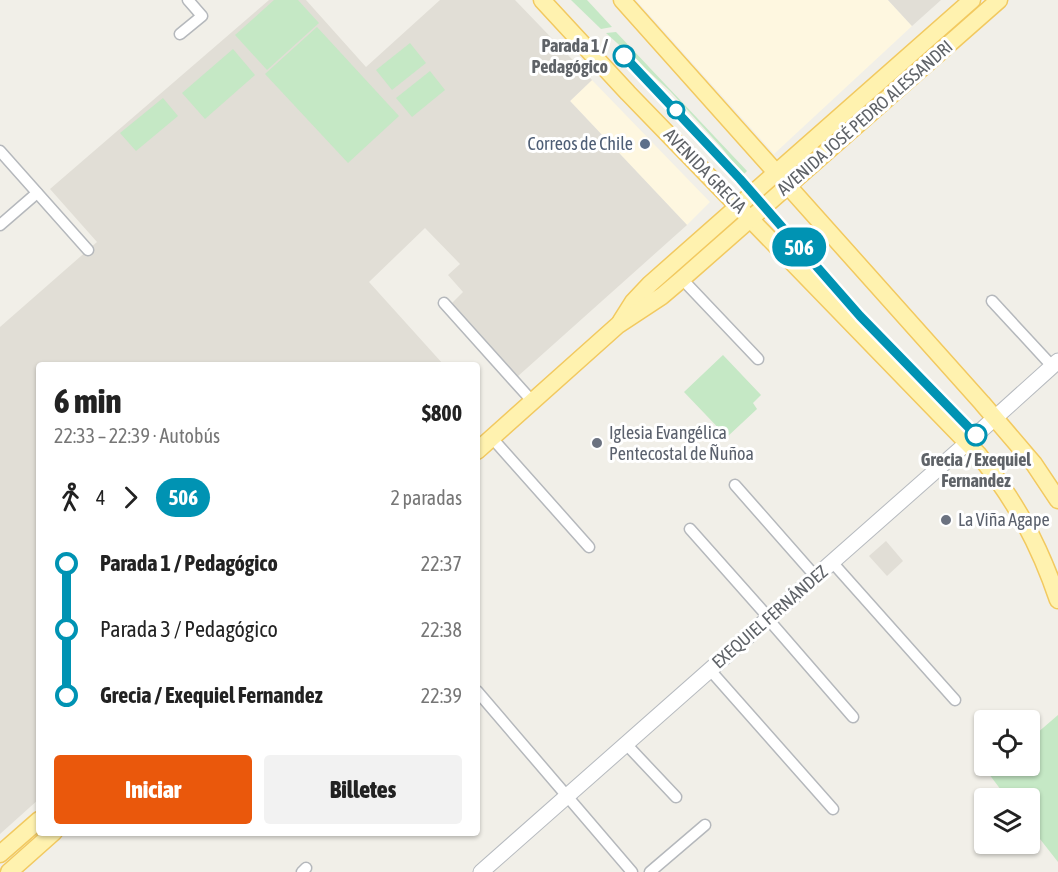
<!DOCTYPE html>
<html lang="es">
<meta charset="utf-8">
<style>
body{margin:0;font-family:"Asap Condensed",sans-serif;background:#f2f2f2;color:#222;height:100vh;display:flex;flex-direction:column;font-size:22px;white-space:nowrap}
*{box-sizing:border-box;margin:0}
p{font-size:20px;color:#767676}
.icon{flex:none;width:33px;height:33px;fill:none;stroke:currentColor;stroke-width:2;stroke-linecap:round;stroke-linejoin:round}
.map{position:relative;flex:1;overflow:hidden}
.drawer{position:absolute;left:36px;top:362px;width:444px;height:474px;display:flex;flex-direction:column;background:#fff;border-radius:6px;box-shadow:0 2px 4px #0004}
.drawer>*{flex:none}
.badge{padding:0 12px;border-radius:20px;font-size:21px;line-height:39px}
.fabs{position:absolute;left:974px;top:710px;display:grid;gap:12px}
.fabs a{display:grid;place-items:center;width:66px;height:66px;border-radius:6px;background:#fff;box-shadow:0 2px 4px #0004;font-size:30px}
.map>.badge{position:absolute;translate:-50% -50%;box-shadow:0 0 0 3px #fff}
.legs{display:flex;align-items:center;gap:9px;height:66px;padding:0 18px;font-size:20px}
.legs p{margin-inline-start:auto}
.headline{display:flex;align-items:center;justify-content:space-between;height:102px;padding:0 18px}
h1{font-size:33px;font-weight:800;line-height:45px}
.cta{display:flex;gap:12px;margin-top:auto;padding:12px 18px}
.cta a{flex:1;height:69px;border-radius:6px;background:#ea580c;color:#fff;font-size:24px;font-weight:800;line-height:69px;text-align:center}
.cta a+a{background:#f2f2f2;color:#222}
ul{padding:0 18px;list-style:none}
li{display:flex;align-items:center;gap:21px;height:66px;font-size:22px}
li i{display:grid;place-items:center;width:9px;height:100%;margin:0 8px;background:currentColor}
li i::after{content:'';width:15px;height:15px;margin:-8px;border:4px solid;border-radius:50%;background:#fff}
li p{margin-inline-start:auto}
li:first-child i{background:linear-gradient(#0000 50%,currentColor 0)}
li:last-child i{background:linear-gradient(currentColor 50%,#0000 0)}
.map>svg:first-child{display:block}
.commercial{fill:#fef7e0}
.education{fill:#e1ded6}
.green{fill:#c5e8c5}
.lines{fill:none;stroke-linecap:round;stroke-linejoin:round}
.street-casing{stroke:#b5b8bc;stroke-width:13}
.secondary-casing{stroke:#b6babf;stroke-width:17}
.primary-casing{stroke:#f2c960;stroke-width:19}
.street{stroke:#fff;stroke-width:10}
.secondary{stroke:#fff;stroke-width:15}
.primary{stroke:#fff2af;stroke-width:16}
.line-1-casing{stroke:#fff;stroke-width:14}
.line-1{stroke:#0093b3;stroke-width:9}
.stop-1-dot{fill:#fff;stroke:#0093b3;stroke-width:3}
.service-dot{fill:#5c6f8a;stroke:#fff;stroke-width:2}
.worship-dot{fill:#6b7280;stroke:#fff;stroke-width:2}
.labels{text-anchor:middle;stroke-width:6;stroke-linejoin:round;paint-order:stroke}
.stop-label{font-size:18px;font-weight:bold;fill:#5f6368;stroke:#fff;text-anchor:end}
.street-label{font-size:18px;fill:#5f6368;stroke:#fff}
.service-label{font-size:18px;fill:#4e5e75;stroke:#fff;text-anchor:end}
.worship-label{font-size:18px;fill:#5b616d;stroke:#fff;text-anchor:start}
</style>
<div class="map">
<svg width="1058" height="872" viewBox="0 0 1058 872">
<rect width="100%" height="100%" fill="#f1efe8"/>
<g class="commercial">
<polygon points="636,0 888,0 912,26 774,154"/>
<polygon points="592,80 710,202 687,225 570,101"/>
</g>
<g class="education">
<polygon points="269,0 306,0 366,67 440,0 515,0 592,80 570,101 687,225 517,377 451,304 463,292 448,275 460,264 425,228 369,282 443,364 39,364 39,799 0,834 0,327 97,242 50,189"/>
<polygon points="888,0 941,0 912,26"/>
<polygon points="886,541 903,561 887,576 869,556"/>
</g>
<g class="green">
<polygon points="274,0 298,0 319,23 267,70 235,35"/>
<polygon points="571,0 587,0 612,27 601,29"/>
<polygon points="317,27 399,116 348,163 265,74"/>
<polygon points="616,32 747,171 743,175 722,148 670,91 606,33"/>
<polygon points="410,43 426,63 392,90 376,70"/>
<polygon points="233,49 255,75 205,119 182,93"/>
<polygon points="430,71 445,90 412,117 396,98"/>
<polygon points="163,98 178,116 136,151 120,133"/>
<polygon points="723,355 761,395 753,403 757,409 727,437 684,392"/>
<polygon points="1058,715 1058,862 1029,825 1029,798 1007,798 989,774 999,765 1029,765 1029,740"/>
</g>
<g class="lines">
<g class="street-casing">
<g id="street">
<polyline points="180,34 202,16 188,0"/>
<polyline points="0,151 88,250"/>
<polyline points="0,225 37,193"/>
<polyline points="682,279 758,359"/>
<polyline points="992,301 1052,366"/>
<polyline points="444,303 533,402"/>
<polyline points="492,438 589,547"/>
<polyline points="735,485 816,577"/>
<polyline points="690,529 769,618"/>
<polyline points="832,562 955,700"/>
<polyline points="768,619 853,717"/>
<polyline points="710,670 833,809"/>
<polyline points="477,691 632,872"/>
<polyline points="626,744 676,797"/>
<polyline points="302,872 306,868"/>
<polyline points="650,872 705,825"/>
</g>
</g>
<g class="secondary-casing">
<polyline id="secondary" points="481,872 967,443 1058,361"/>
</g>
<g class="primary-casing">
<g id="primary">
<path d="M542,0L628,93L978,454C1015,500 1039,544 1058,600"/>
<polyline points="622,0 982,403 1034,464 1058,500"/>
<polyline points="621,321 633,302 650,284 972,0"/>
<polyline points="477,451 618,325 662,296 682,279 999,0"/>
<polyline points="0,854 39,820"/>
<polyline points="9,872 54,832"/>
</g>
</g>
<use href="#street" class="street"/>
<use href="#secondary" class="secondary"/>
<use href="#primary" class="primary"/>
</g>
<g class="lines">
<g class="line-1-casing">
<polyline id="line-1" points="624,56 740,179 860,316 976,435"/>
</g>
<use href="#line-1" class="line-1"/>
</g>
<g class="stop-1-dot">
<circle cx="624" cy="56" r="10"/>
<circle cx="676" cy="110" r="8"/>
<circle cx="976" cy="435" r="10"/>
</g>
<circle class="service-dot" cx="645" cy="144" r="6"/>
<g class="worship-dot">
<circle cx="597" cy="443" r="6"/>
<circle cx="946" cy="520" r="6"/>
</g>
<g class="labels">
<g class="stop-label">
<text x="608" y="52">Parada 1 /<tspan x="608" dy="21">Pedagógico</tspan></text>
<text x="976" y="466" text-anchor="middle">Grecia / Exequiel<tspan x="976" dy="21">Fernandez</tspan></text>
</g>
<g class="street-label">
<text transform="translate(865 118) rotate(-41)" y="6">AVENIDA JOSÉ PEDRO ALESSANDRI</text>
<text transform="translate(705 171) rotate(46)" y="6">AVENIDA GRECIA</text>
<text transform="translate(770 617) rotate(-41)" y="6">EXEQUIEL FERNÁNDEZ</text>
</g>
<g class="service-label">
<text x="633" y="150">Correos de Chile</text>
</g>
<g class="worship-label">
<text x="609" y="439">Iglesia Evangélica<tspan x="609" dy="21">Pentecostal de Ñuñoa</tspan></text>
<text x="958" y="526">La Viña Agape</text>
</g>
</g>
</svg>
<div class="fabs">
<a><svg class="icon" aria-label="locate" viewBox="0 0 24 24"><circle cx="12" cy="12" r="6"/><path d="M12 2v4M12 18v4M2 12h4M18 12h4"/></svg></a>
<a><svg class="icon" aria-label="layers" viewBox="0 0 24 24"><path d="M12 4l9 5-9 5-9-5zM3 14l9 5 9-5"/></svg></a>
</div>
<b class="badge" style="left:799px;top:247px;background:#0093b3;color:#fff">506</b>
<section class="drawer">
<div class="headline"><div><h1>6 min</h1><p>22:33 – 22:39 · Autobús</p></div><b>$800</b></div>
<div class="legs"><svg class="icon" aria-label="walk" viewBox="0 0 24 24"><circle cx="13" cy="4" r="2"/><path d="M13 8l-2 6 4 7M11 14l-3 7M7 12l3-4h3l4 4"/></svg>4<svg class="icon" aria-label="forward" viewBox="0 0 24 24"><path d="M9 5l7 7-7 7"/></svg><b class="badge" style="background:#0093b3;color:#fff">506</b><p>2 paradas</p></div>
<ul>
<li><i style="color:#0093b3"></i><b>Parada 1 / Pedagógico</b><p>22:37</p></li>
<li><i style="color:#0093b3"></i><span>Parada 3 / Pedagógico</span><p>22:38</p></li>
<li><i style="color:#0093b3"></i><b>Grecia / Exequiel Fernandez</b><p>22:39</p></li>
</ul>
<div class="cta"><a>Iniciar</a><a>Billetes</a></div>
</section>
</div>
